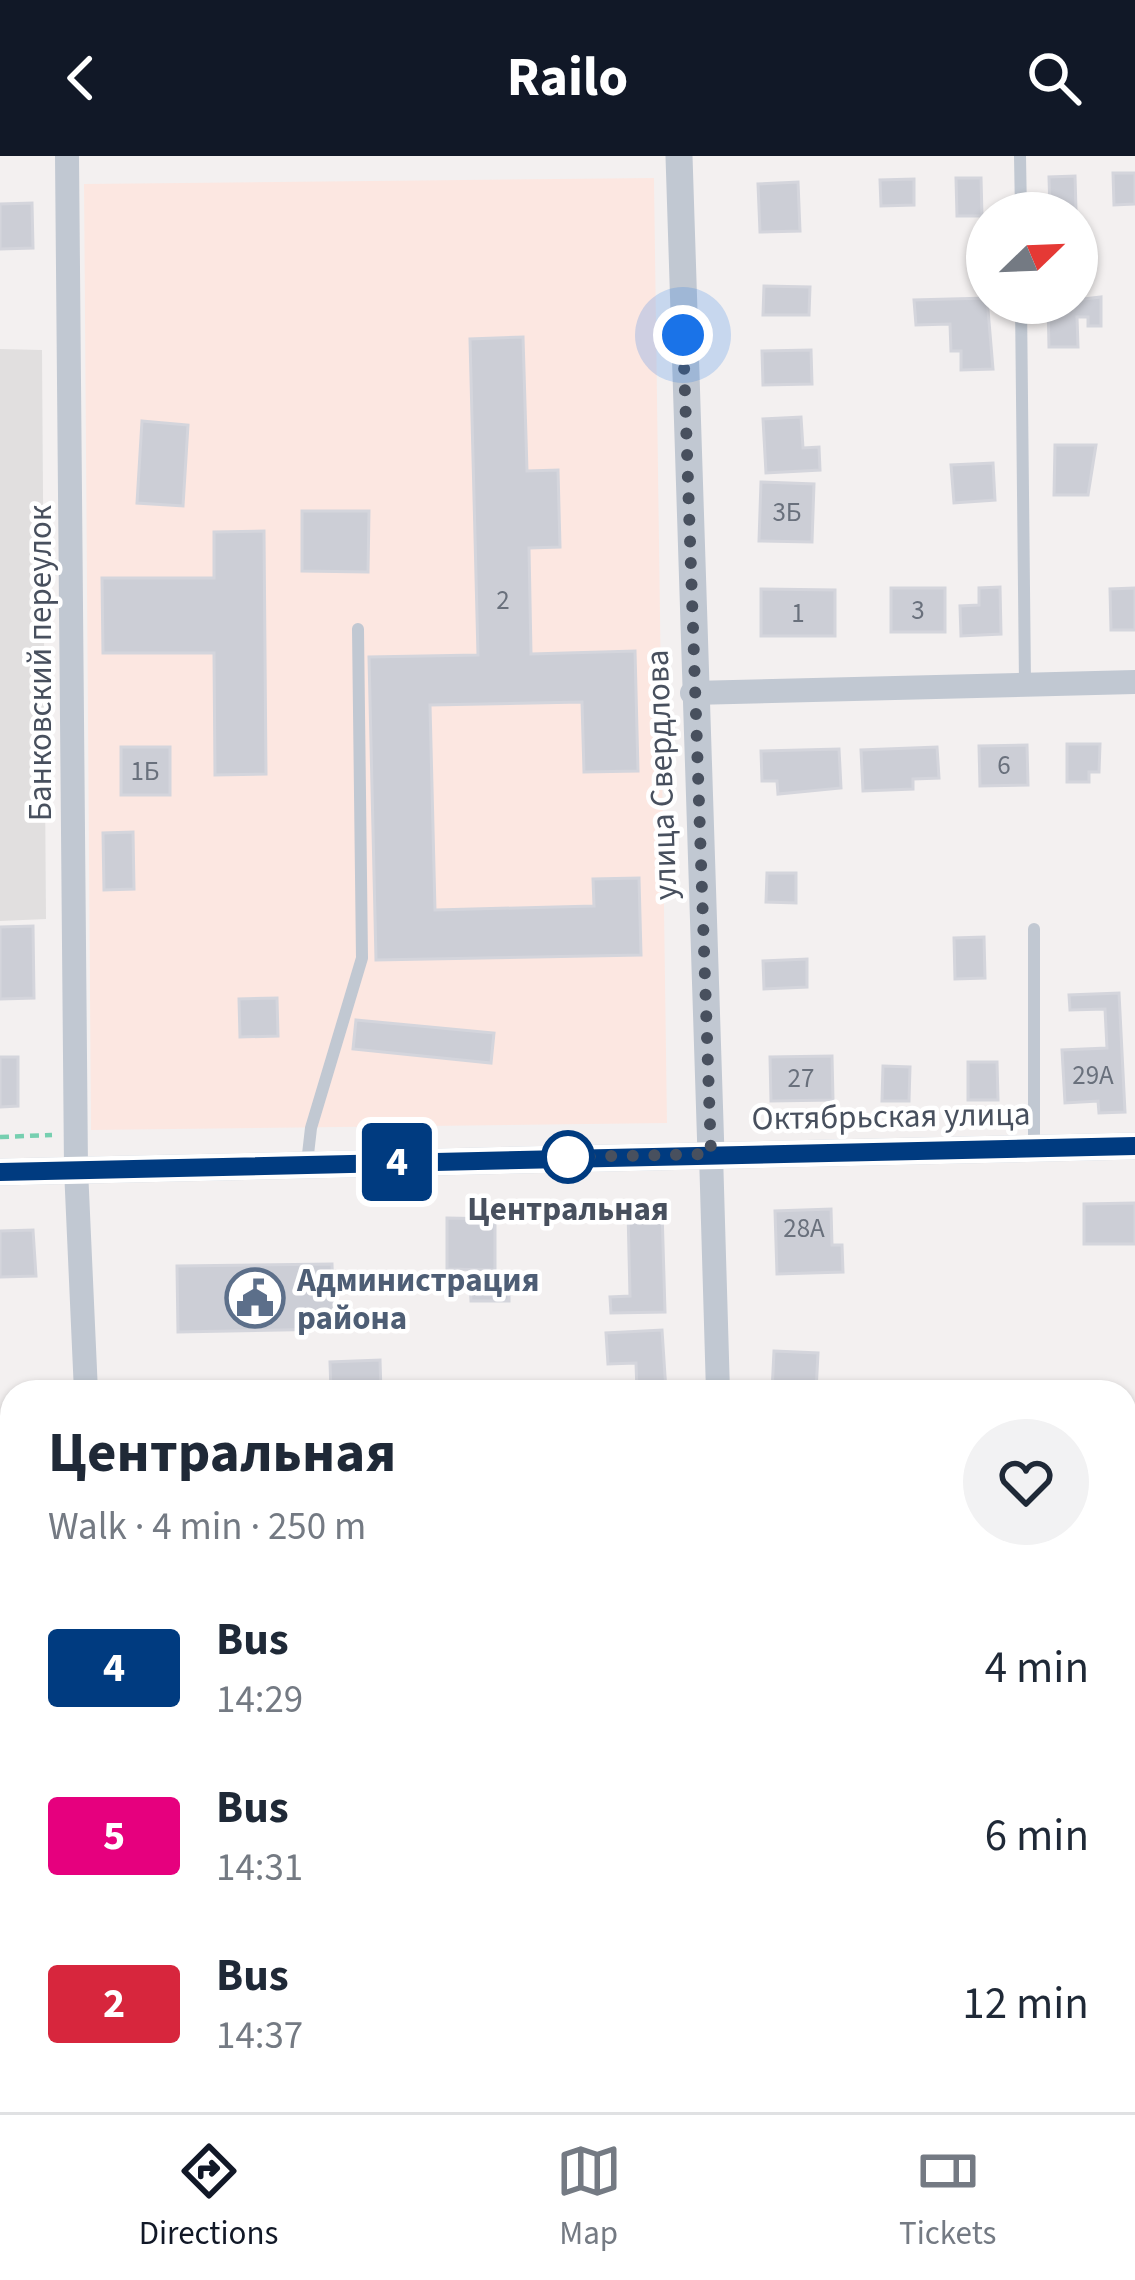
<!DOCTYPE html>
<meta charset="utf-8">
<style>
body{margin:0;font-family:"Source Sans 3",sans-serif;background:#f2f2f3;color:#1f2937;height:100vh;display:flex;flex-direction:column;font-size:45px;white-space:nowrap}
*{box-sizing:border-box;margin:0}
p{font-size:39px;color:#747a83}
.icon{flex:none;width:66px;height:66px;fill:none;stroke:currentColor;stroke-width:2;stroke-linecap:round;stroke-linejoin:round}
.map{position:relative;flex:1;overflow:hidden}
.drawer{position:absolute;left:0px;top:1224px;width:1137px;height:732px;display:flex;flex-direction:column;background:#fff;border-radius:36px 36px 0 0;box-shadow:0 3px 9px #0004}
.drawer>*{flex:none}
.badge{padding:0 24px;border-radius:9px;font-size:42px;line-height:78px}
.needle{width:78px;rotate:67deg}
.tools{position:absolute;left:966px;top:36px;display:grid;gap:24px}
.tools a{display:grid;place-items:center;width:132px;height:132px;border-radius:50%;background:#fff;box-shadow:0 3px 9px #0004;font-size:60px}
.you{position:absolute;width:60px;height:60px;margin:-30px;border:9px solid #fff;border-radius:50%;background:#1a73e8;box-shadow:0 0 0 18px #1a73e833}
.map>.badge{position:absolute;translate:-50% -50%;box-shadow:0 0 0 6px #fff}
.round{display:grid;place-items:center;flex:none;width:126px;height:126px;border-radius:63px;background:#f2f2f3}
.summary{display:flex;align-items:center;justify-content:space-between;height:204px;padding:0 48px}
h1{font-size:57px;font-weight:700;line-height:90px}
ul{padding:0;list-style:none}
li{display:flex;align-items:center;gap:36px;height:168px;padding:0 48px}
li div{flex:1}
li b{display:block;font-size:45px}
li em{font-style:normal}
li .badge{min-width:132px;font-weight:700;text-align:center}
header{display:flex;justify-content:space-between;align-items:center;height:156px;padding:0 48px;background:#111827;color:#fff;font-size:54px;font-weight:700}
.menu{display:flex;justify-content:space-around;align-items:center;height:168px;border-top:3px solid #e0e1e3;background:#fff;font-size:33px;color:#747a83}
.menu a{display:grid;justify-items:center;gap:6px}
.menu .current{color:#111827}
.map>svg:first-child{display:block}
.education{fill:#e1dfdf}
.medical{fill:#fce7e1}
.green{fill:#bef0d9}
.building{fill:#ccced6;stroke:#d4d5dc;stroke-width:3}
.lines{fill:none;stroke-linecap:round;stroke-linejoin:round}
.path{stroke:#76cfb0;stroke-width:4.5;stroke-dasharray:9 6;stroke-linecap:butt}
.service{stroke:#c1c8d2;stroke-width:12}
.minor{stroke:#c1c8d2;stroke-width:24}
.tertiary{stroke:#c1c8d2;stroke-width:27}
.line-casing{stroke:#fff;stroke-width:27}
.line{stroke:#003b80;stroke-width:18}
.walk{stroke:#48505e;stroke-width:12;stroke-dasharray:0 21.6}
.stop-dot{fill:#fff;stroke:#003b80;stroke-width:6}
.labels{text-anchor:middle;stroke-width:9;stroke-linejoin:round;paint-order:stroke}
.number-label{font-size:27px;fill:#69707c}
.street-label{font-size:33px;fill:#48505e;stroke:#fff}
.stop-label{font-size:33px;font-weight:bold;fill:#48505e;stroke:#fff}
.service-label{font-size:33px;font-weight:bold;fill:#4e5e75;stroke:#fff;text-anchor:start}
</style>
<header><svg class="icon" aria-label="back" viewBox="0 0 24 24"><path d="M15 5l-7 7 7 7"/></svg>Railo<svg class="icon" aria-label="search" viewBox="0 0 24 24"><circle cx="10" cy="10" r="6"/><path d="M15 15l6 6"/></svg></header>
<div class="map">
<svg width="1135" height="1956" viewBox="0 0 1135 1956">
<rect width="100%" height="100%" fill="#f3f0f0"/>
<polygon class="education" points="0,193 42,194 46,763 0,765"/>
<polygon class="medical" points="654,22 667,967 91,974 84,28"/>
<polygon class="green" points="0,1287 12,1287 12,1944 73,1944 73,1956 0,1956"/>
<g class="building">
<polygon points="1113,17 1135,17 1135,48 1114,49"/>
<polygon points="1075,20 1076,54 1050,55 1049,21"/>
<polygon points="956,22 981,22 982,60 957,60"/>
<polygon points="914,23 914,49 881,50 880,24"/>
<polygon points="798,26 800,75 760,76 758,28"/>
<polygon points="32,47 33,92 0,93 0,48"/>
<polygon points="764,130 810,131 809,159 763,159"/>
<polygon points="1101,141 1101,170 1088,170 1088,161 1077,161 1078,191 1049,191 1048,147"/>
<polygon points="987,142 993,213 961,214 961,195 951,195 950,168 916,169 914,144"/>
<polygon points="523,181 527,315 558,314 560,391 529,392 531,498 635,495 638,615 584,616 582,546 430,549 435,754 594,750 593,723 639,722 641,799 376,804 369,501 478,499 470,183"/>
<polygon points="811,194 812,228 763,229 762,195"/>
<polygon points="801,261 803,292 819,291 820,314 766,317 763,263"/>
<polygon points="142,265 188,269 183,350 137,347"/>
<polygon points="1055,289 1096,289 1088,339 1054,339"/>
<polygon points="993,307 995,344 954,347 951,309"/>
<polygon points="761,326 814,328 812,386 759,385"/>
<polygon points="302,355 369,355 368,416 302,415"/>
<polygon points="264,375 266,618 215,619 214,497 103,497 102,422 214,422 214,376"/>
<polygon points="1000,431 1001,478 961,480 960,450 979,449 979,432"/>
<rect x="891" y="432" width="54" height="44"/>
<polygon points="1135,432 1135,474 1111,474 1110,433"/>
<polygon points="761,433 835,434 835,480 761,480"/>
<polygon points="1067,588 1100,588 1099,616 1089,616 1089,626 1067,626"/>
<polygon points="1027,589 1028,629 980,630 979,590"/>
<rect x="121" y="591" width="49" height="48"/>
<polygon points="937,591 939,622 913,623 913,633 863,635 861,594"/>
<polygon points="839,593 841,632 778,638 777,625 762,625 761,595"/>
<polygon points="133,676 134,733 104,734 103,677"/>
<polygon points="767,717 796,717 796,747 766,746"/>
<polygon points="33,770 34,842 0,843 0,771"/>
<polygon points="984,781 985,822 955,823 954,782"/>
<polygon points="807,803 807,831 764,833 763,805"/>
<polygon points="1119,837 1125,956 1099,957 1098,945 1065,947 1062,894 1107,892 1105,853 1070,854 1069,839"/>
<polygon points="277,842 278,880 240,881 239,843"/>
<polygon points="356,864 494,877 491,907 353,893"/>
<polygon points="832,900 833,944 771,945 770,901"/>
<polygon points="0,901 18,901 18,950 0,951"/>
<polygon points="968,906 997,906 998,944 968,944"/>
<polygon points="883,910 910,911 909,945 882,945"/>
<polygon points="1135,1047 1135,1088 1084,1088 1084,1048"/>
<polygon points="831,1053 832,1089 842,1089 843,1116 777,1118 775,1055"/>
<polygon points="662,1054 665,1156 611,1157 610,1141 630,1140 628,1055"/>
<polygon points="447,1062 495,1063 495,1114 447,1113"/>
<polygon points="33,1074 36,1120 0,1121 0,1075"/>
<polygon points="332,1108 334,1173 178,1176 177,1110"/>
<polygon points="509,1123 509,1145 471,1145 470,1124"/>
<polygon points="662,1174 666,1235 637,1236 636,1207 608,1208 606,1177"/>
<polygon points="774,1195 818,1197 816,1236 772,1236"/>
<polygon points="380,1204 381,1236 331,1236 330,1206"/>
<polygon points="1129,1308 1135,1355 1125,1358 1125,1309"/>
<polygon points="11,1351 12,1402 0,1403 0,1352"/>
<polygon points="1125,1509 1135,1510 1134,1560 1125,1559"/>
<polygon points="1135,1816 1135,1864 1125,1864 1125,1817"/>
</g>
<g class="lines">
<g class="path">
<polyline points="0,981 52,979"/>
<polyline points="0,1717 12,1756"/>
<polyline points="0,1905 12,1909"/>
<polyline points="29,1956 29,1944"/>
</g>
<g class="service">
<polyline points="1020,0 1021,57"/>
<polyline points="1021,147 1025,528"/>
<polyline points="1034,992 1034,773"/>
<polyline points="307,1007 311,972 362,802 358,473"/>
</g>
<g class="minor">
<polyline points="67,0 76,1013 86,1236"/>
<polyline points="692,537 1135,526"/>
<polyline points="711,998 718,1236"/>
<polyline points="1125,1446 1135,1446"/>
<polyline points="1125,1916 1135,1916"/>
<polyline points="106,1944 106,1956"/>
<polyline points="726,1956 726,1944"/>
</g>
<g class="tertiary">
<polyline points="679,0 711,998"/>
<polyline points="0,1016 1135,990"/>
</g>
</g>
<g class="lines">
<g class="line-casing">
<polyline id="line" points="0,1016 1135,990"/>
</g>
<use href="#line" class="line"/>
<polyline class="walk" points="568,1001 711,998 683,179"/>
</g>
<defs>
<g id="civic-ring" transform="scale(3)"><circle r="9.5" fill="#fff" stroke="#5c6f8a" stroke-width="1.5"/><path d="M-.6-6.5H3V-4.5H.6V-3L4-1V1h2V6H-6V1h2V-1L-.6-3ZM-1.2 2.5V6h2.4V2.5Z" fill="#5c6f8a"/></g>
</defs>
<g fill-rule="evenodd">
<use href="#civic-ring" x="255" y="1142"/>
</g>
<circle class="stop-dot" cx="568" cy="1001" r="24"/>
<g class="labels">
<g class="number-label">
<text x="787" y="365">3Б</text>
<text x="503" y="453">2</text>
<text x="918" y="463">3</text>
<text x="798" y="466">1</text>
<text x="1004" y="618">6</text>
<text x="145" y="624">1Б</text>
<text x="1093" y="928">29А</text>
<text x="801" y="931">27</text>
<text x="804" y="1081">28А</text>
</g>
<g class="street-label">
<text transform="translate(39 507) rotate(-90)" y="12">Банковский переулок</text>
<text transform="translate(660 619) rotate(-92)" y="12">улица Свердлова</text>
<text transform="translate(891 959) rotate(-1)" y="12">Октябрьская улица</text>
</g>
<g class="stop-label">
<text x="568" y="1064">Центральная</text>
</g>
<g class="service-label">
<text x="297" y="1135">Администрация<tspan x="297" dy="38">района</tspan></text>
</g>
</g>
</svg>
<div class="tools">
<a><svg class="needle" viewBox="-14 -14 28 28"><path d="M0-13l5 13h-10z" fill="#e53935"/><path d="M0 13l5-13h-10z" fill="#747a83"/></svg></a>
</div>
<div class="you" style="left:683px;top:179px"></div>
<b class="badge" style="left:397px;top:1006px;background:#003b80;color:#fff">4</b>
<section class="drawer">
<div class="summary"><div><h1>Центральная</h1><p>Walk · 4 min · 250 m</p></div><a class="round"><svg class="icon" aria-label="heart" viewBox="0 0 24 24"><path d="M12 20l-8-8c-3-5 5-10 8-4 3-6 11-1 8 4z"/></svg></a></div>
<ul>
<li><span class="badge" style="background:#003b80;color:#fff">4</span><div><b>Bus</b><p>14:29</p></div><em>4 min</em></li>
<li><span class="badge" style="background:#e6007e;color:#fff">5</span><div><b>Bus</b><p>14:31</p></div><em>6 min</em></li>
<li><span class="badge" style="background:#d7263d;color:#fff">2</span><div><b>Bus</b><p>14:37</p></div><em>12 min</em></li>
</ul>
</section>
</div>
<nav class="menu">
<a class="current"><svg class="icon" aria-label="directions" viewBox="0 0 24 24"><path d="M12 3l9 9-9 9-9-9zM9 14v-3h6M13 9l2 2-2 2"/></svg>Directions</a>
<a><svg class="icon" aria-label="map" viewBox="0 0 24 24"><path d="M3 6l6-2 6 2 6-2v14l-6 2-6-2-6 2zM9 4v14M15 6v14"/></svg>Map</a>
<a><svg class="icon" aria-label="tickets" viewBox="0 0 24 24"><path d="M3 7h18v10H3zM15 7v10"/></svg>Tickets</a>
</nav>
